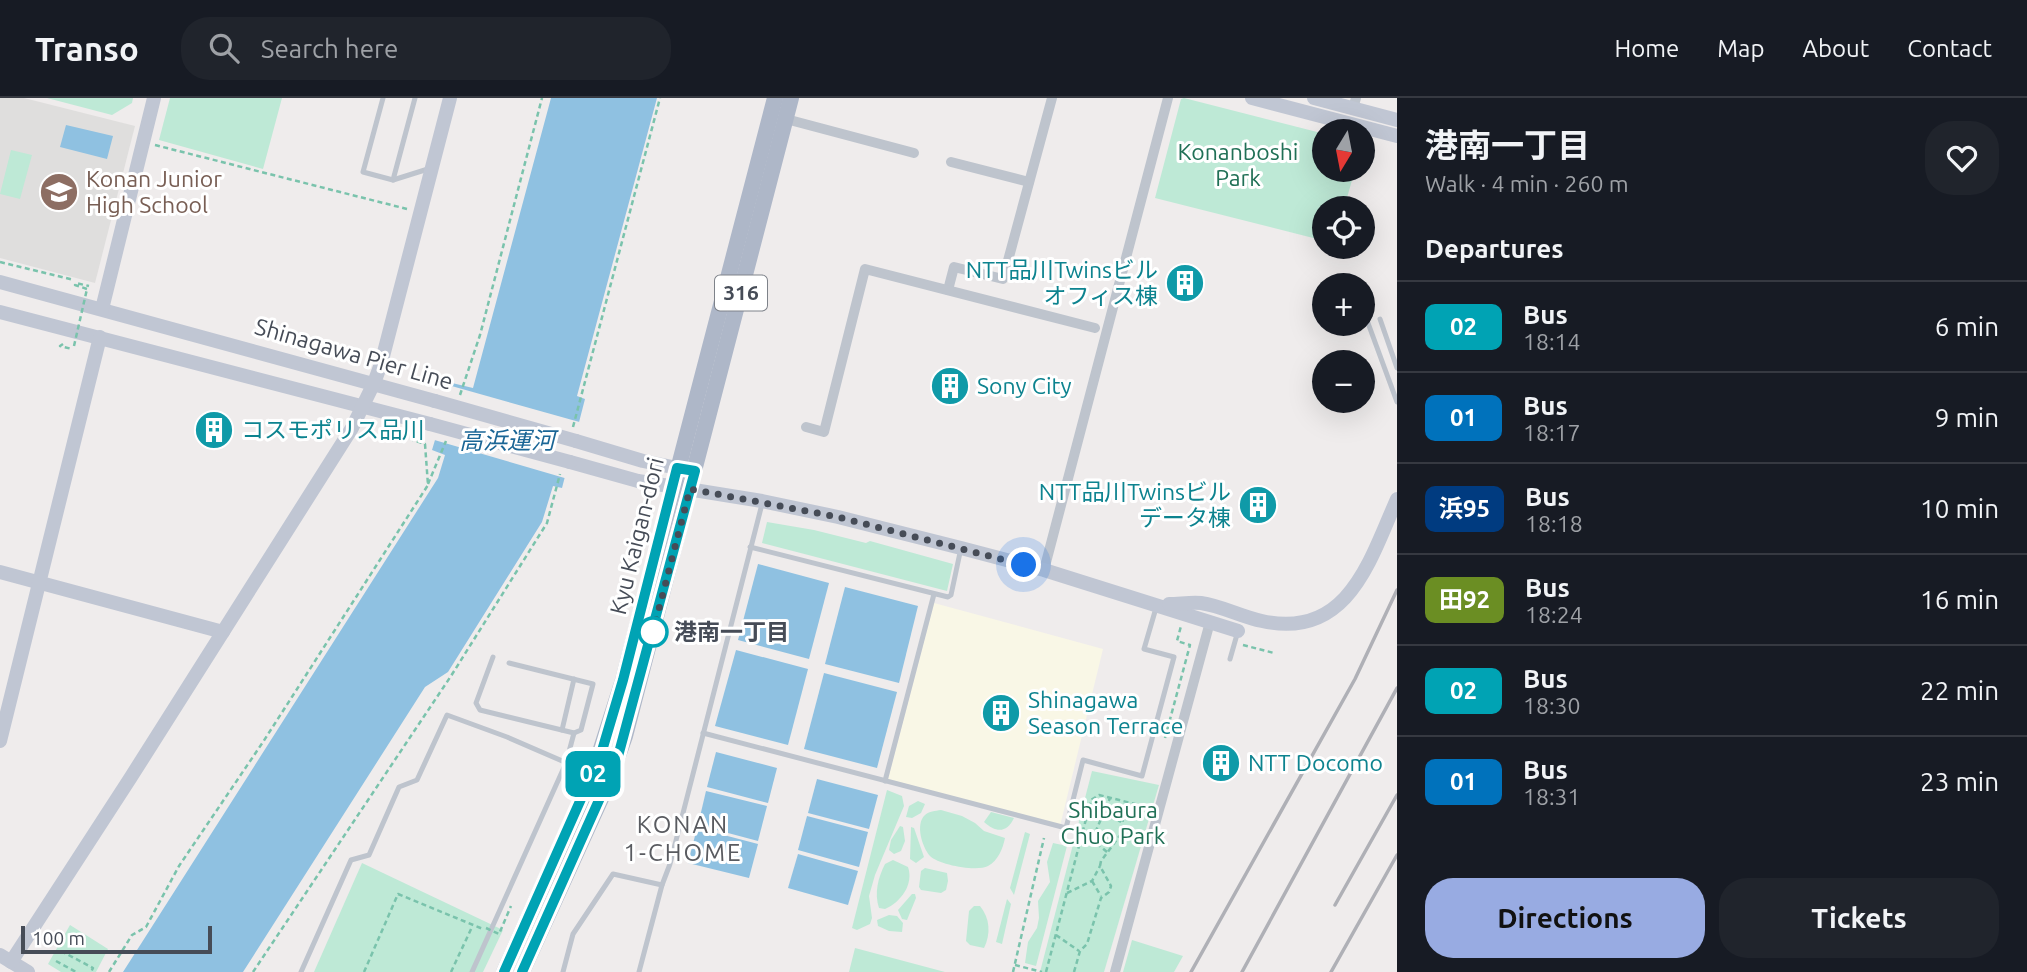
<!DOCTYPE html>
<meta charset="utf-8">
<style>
body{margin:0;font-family:Ubuntu,"Noto Sans JP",sans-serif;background:#20242c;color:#f1f3f6;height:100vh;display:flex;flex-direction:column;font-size:26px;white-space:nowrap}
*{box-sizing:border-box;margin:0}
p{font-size:23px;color:#9ea1a6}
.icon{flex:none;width:38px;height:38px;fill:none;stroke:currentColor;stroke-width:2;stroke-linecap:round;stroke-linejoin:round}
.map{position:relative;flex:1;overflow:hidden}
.side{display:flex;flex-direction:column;background:#171b24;width:630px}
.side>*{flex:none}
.badge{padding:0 14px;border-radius:10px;font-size:24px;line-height:46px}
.needle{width:46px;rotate:190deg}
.tools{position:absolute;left:1312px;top:21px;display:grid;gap:14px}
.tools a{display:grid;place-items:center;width:63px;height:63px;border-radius:50%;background:#171b24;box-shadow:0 7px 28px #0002;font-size:35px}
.scale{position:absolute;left:21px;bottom:18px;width:191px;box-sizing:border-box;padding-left:7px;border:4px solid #464c57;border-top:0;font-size:19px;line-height:24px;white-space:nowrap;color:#464c57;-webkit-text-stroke:5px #fff;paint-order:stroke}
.you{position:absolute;width:35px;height:35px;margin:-18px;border:5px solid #fff;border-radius:50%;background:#1a73e8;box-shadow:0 0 0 10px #1a73e833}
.map>.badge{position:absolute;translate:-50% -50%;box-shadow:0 0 0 4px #fff}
h2{padding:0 28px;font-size:26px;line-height:63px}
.round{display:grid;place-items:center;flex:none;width:74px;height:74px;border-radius:28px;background:#20242c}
.summary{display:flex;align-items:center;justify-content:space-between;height:119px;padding:0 28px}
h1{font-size:33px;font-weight:700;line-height:52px}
.primary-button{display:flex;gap:14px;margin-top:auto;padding:14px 28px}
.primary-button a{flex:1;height:80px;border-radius:28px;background:#98abe2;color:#111;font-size:28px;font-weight:700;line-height:80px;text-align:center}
.primary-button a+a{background:#20242c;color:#f1f3f6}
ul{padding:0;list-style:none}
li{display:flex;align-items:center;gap:21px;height:91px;padding:0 28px;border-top:2px solid #363941}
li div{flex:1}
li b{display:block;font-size:26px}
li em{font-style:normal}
li .badge{min-width:77px;font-weight:700;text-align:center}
header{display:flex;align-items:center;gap:42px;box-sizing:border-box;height:98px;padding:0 35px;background:#171b24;border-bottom:2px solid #363941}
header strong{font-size:33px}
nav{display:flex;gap:38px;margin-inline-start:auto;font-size:24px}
.search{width:490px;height:63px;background:#20242c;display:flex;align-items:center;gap:18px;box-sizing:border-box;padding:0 24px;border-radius:28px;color:#9ea1a6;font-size:26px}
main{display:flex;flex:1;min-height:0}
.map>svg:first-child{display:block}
.commercial{fill:#f9f7e6}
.education{fill:#dfdedd}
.green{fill:#bee9d6}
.water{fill:#8fc1e1}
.pier{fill:#efecec}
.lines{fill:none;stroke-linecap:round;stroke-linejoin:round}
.path{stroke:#7ac3ac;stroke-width:2.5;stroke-dasharray:5 3.5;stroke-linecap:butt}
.lane{stroke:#bec4cd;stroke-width:5}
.street{stroke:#bec4cd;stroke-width:10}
.secondary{stroke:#c0c6d3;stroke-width:14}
.primary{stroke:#aeb7c8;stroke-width:16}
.rail{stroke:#afb0b6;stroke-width:3.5}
.path-bridge{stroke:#7ac3ac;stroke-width:2.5;stroke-dasharray:5 3.5;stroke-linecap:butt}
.secondary-bridge{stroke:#c0c6d3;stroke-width:14}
.line-casing{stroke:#fff;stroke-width:16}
.line{stroke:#00a3b4;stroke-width:10}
.walk{stroke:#464c57;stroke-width:7;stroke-dasharray:0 12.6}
.stop-dot{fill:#fff;stroke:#00a3b4;stroke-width:3.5}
.labels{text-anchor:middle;stroke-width:6;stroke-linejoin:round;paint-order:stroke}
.shield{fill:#fff;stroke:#7e8289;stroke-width:2}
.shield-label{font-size:21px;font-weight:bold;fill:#464c57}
.park-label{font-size:23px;fill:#207056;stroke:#fff}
.education-label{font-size:23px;fill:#785e54;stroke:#fff;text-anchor:start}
.culture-label{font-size:23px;fill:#0d838f;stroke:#fff;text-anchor:start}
.street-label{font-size:23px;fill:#464c57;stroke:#fff}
.stop-label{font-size:23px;font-weight:bold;fill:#464c57;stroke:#fff;text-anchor:start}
.water-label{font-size:24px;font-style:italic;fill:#1b6696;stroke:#fff}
.neighbourhood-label{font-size:24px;letter-spacing:2px;fill:#595b60;stroke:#fff}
</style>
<header>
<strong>Transo</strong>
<div class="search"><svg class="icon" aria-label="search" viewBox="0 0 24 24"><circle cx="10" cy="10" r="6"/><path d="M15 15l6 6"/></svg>Search here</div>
<nav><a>Home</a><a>Map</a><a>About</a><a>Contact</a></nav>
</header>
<main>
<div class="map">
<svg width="1397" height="874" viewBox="0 0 1397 874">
<rect width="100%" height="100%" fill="#efecec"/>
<polygon class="commercial" points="934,505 1103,551 1060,728 888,681"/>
<polygon class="education" points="0,0 24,0 135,28 95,185 0,160"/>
<g class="green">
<polygon points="47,0 133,0 132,5 112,17"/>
<polygon points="170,0 282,0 263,71 159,42"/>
<polygon points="1184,0 1325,36 1325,72 1355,72 1344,110 1325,110 1325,143 1155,100 1181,1"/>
<polygon points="11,52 32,57 20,101 0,96"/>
<polygon points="767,424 814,432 866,445 870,443 953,466 947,493 762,445"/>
<polygon points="1092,673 1159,687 1104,874 1040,874"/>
<polygon points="887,692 902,698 904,708 875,777 869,798 872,820 870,826 857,832 852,830"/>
<polygon points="918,703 925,706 921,715 912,720 906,719 909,708"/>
<path d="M941,712L962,718L975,725L984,733L1005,740C1003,750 998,763 988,768C977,774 939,767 930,758C922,749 915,726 925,717C929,713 935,713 941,712Z"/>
<path d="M991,714L1014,720C1007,735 996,735 984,724Z"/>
<polygon points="900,728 903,729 905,743 901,753 894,756 889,752 891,742"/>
<polygon points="911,729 914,730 924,759 916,765 910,761"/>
<polygon points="1025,734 1030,736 1014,797 1010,790"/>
<polygon points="1053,745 1067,748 1036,868 1025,865 1028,844 1037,830 1039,820 1038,803 1050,784 1047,764"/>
<path d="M893,762L908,769C914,786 901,804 885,811L879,810C874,795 878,780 885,766Z"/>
<polygon points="362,765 503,832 483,874 314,874"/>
<polygon points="925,770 947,775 948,783 946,792 941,795 921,792 919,789 921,773"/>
<polygon points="912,796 915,796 916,800 907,822 902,821 898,812"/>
<polygon points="1007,801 1011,806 1002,846 996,844"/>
<path d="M974,808H980C990,820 991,836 984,850L970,847L966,843L969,813Z"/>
<polygon points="889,817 897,818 903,825 902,834 889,833 878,828 877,822"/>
<polygon points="70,827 108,851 96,874 61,874 48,866"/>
<polygon points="1132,842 1183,858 1174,874 1123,874"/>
<polygon points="855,850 945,874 849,874"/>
</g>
<g class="water">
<polygon points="551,0 657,0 577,298 585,301 562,390 553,388 542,424 448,574 425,589 243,874 123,874 438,380 445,357 432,352 452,285 473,290"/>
<polygon points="66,27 113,38 107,61 60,49"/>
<polygon points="758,466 829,485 809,561 738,542"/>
<polygon points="845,489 918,508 899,585 825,566"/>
<polygon points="736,552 808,571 788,647 715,628"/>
<polygon points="824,575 897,594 877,670 804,651"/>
<polygon points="716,654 777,670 768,705 707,689"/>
<polygon points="817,681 878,697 869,731 808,715"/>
<polygon points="706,693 767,708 758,743 698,727"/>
<polygon points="807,718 868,734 859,769 798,752"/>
<polygon points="697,730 758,746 749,780 688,765"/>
<polygon points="798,756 858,773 848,807 788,790"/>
</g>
<polygon class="pier" points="448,287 583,325 568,381 431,341"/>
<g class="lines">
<g class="path">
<polyline points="155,47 407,111"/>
<polyline points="0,164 74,182"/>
<polyline points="87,191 75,187 76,185 89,188"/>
<polyline points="63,246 60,248 72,251"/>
<polyline points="460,297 480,237 542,0"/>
<polyline points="573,329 660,0"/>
<polyline points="428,386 446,343"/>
<polyline points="1243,547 1274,555"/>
<polyline points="1165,640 1190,547 1177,543 1181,528"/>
<polyline points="1102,719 1114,720 1121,724"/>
<polyline points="1107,754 1095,744 1095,735 1110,700"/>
<polyline points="1092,783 1101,798"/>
<polyline points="1067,795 1092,783 1100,768"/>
<polyline points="1056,837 1079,853"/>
<polyline points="61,853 93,870 91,874"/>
<polyline points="56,863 76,874"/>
<polyline points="1015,867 1042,874"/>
<polyline points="109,874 132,837 146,829 179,768 263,644 428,387 425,346 413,342 411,337"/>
<polyline points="253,874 451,578 547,425 560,376"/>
<polyline points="364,874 398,796 483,831"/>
<polyline points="451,874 472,829"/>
<polyline points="1013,874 1044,740"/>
<polyline points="1046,874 1091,702 1099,697 1147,709 1147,708"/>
<polyline points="1074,874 1080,853 1087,846 1101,800 1109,794 1111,788 1100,768 1101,763 1121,736 1125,705"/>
</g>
<g class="lane">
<polyline points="383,0 363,74 393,82 428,71"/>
<polyline points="393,82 415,0"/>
<polyline points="1380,221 1397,270"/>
<polyline points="1368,225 1397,304"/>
<polyline points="750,449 948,499 951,497 961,450"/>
<polyline points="1230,561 1238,533"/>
<polyline points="509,565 593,586 581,632 574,635"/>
<polyline points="562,632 574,581"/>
<polyline points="703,635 1066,730 1083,662 1142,678 1174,559 1144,551 1156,510"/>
<polyline points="885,683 934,496"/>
<polyline points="301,874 351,762 369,757 399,689 417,682 447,617 507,639 590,675"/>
<polyline points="472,874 566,665 574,635 480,612 476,605 493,559"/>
<polyline points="563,874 573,836 613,776 662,787"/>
<polyline points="639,874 662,787 670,766 762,406"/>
</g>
<g class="street">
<polyline points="1353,10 1356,0"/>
<polyline points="786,21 914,55"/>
<polyline points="951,64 1029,84"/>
<polyline points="948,192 954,169 1003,181 1052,0"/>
<polyline points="806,329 824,334 865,171 1095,230"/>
<polyline points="1044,472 1168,0"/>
<polyline points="1115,874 1210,524"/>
</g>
<g class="secondary">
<polyline points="1252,0 1397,38"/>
<polyline points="1314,0 1397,22"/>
<polyline points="0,184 435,303"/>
<polyline points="102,211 154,0"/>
<polyline points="0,214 430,326"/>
<polyline points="576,343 643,363 687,372"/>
<polyline points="570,364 638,383 762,403 838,419 961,450 1044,472 1238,533"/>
<polyline points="0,474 223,534"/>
<path d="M1169,506C1179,506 1191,504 1201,505C1222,508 1242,519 1262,523C1348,542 1370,462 1397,401"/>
<polyline points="0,643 100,239"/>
<polyline points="0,857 28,874"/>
<polyline points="11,864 131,679 352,330 374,285 381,266 450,0"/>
</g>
<g class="primary">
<polyline points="504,874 593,676 623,582 775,0"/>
<polyline points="522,874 609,683 625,638 791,0"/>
</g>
<g class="rail">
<polyline points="1335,807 1397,697"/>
<polyline points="1191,874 1355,581 1397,492"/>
<polyline points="1242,874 1397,590"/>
<polyline points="1331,874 1397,757"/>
</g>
<g class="path-bridge">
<polyline points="74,248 87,191"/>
<polyline points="486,830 499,836 511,808"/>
</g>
<g class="secondary-bridge">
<polyline points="435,303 576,343"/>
<polyline points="430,326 570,364"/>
</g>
</g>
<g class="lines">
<g class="line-casing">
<polyline id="line" points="504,874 601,656 623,582 677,370 695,373 617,662 522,874"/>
</g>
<use href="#line" class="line"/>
<polyline class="walk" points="653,534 690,391 838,419 1024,467"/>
</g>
<defs>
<g id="school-disc" transform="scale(2.0125)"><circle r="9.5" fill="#8d6e63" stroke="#fff"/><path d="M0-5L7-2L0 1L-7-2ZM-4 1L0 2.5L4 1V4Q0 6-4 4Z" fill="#fff"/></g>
<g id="building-disc" transform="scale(2.0125)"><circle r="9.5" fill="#0f9aa8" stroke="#fff"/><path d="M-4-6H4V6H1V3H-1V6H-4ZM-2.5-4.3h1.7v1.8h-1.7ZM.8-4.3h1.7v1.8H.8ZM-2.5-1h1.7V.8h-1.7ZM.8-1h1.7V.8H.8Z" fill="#fff"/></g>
</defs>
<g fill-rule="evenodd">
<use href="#school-disc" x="59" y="94"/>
<use href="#building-disc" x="1185" y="185"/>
<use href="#building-disc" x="950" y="288"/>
<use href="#building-disc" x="214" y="332"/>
<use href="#building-disc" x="1258" y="407"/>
<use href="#building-disc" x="1001" y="615"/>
<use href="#building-disc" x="1221" y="665"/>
</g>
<circle class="stop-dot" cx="653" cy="534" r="14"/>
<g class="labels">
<rect class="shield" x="715" y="177.5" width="52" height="35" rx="5"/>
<g class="shield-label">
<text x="741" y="202">316</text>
</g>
<g class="park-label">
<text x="1238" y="62">Konanboshi<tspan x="1238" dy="26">Park</tspan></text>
<text x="1113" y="720">Shibaura<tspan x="1113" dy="26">Chuo Park</tspan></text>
</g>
<g class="education-label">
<text x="86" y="89">Konan Junior<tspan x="86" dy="26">High School</tspan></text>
</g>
<g class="culture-label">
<text x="1158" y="180" text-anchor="end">NTT品川Twinsビル<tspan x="1158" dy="26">オフィス棟</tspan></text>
<text x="977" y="296">Sony City</text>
<text x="241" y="340">コスモポリス品川</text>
<text x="1231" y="402" text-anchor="end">NTT品川Twinsビル<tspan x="1231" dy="26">データ棟</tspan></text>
<text x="1028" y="610">Shinagawa<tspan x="1028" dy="26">Season Terrace</tspan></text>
<text x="1248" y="673">NTT Docomo</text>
</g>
<g class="street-label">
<text transform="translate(354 256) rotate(16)" y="8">Shinagawa Pier Line</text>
<text transform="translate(637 438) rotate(-76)" y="8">Kyu Kaigan-dori</text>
</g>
<g class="stop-label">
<text x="674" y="542">港南一丁目</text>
</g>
<g class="water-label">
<text x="507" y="351">高浜運河</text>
</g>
<g class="neighbourhood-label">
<text x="683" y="735">KONAN<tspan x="683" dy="28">1-CHOME</tspan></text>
</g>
</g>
</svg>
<div class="tools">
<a><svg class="needle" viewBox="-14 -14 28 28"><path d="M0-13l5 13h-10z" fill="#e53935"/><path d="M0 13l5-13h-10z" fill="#9ea1a6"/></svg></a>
<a><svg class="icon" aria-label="locate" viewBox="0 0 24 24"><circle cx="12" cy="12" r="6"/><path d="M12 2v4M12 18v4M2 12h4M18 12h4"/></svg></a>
<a>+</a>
<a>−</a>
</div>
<div class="scale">100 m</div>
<div class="you" style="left:1024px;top:467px"></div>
<b class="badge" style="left:593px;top:676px;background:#00a3b4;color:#fff">02</b>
</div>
<section class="side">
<div class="summary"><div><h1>港南一丁目</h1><p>Walk · 4 min · 260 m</p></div><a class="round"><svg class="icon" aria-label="heart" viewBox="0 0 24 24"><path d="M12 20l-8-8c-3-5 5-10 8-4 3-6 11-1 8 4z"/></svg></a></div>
<h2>Departures</h2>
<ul>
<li><span class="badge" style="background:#00a3b4;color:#fff">02</span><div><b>Bus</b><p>18:14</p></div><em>6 min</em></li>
<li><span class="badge" style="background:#0072bc;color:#fff">01</span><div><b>Bus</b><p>18:17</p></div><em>9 min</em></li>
<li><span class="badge" style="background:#003b80;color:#fff">浜95</span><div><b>Bus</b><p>18:18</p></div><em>10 min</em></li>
<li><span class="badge" style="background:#6b8e23;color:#fff">田92</span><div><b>Bus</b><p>18:24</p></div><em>16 min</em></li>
<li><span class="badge" style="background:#00a3b4;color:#fff">02</span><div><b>Bus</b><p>18:30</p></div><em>22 min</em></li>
<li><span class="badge" style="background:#0072bc;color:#fff">01</span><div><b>Bus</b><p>18:31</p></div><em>23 min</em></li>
</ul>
<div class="primary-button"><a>Directions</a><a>Tickets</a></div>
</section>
</main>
